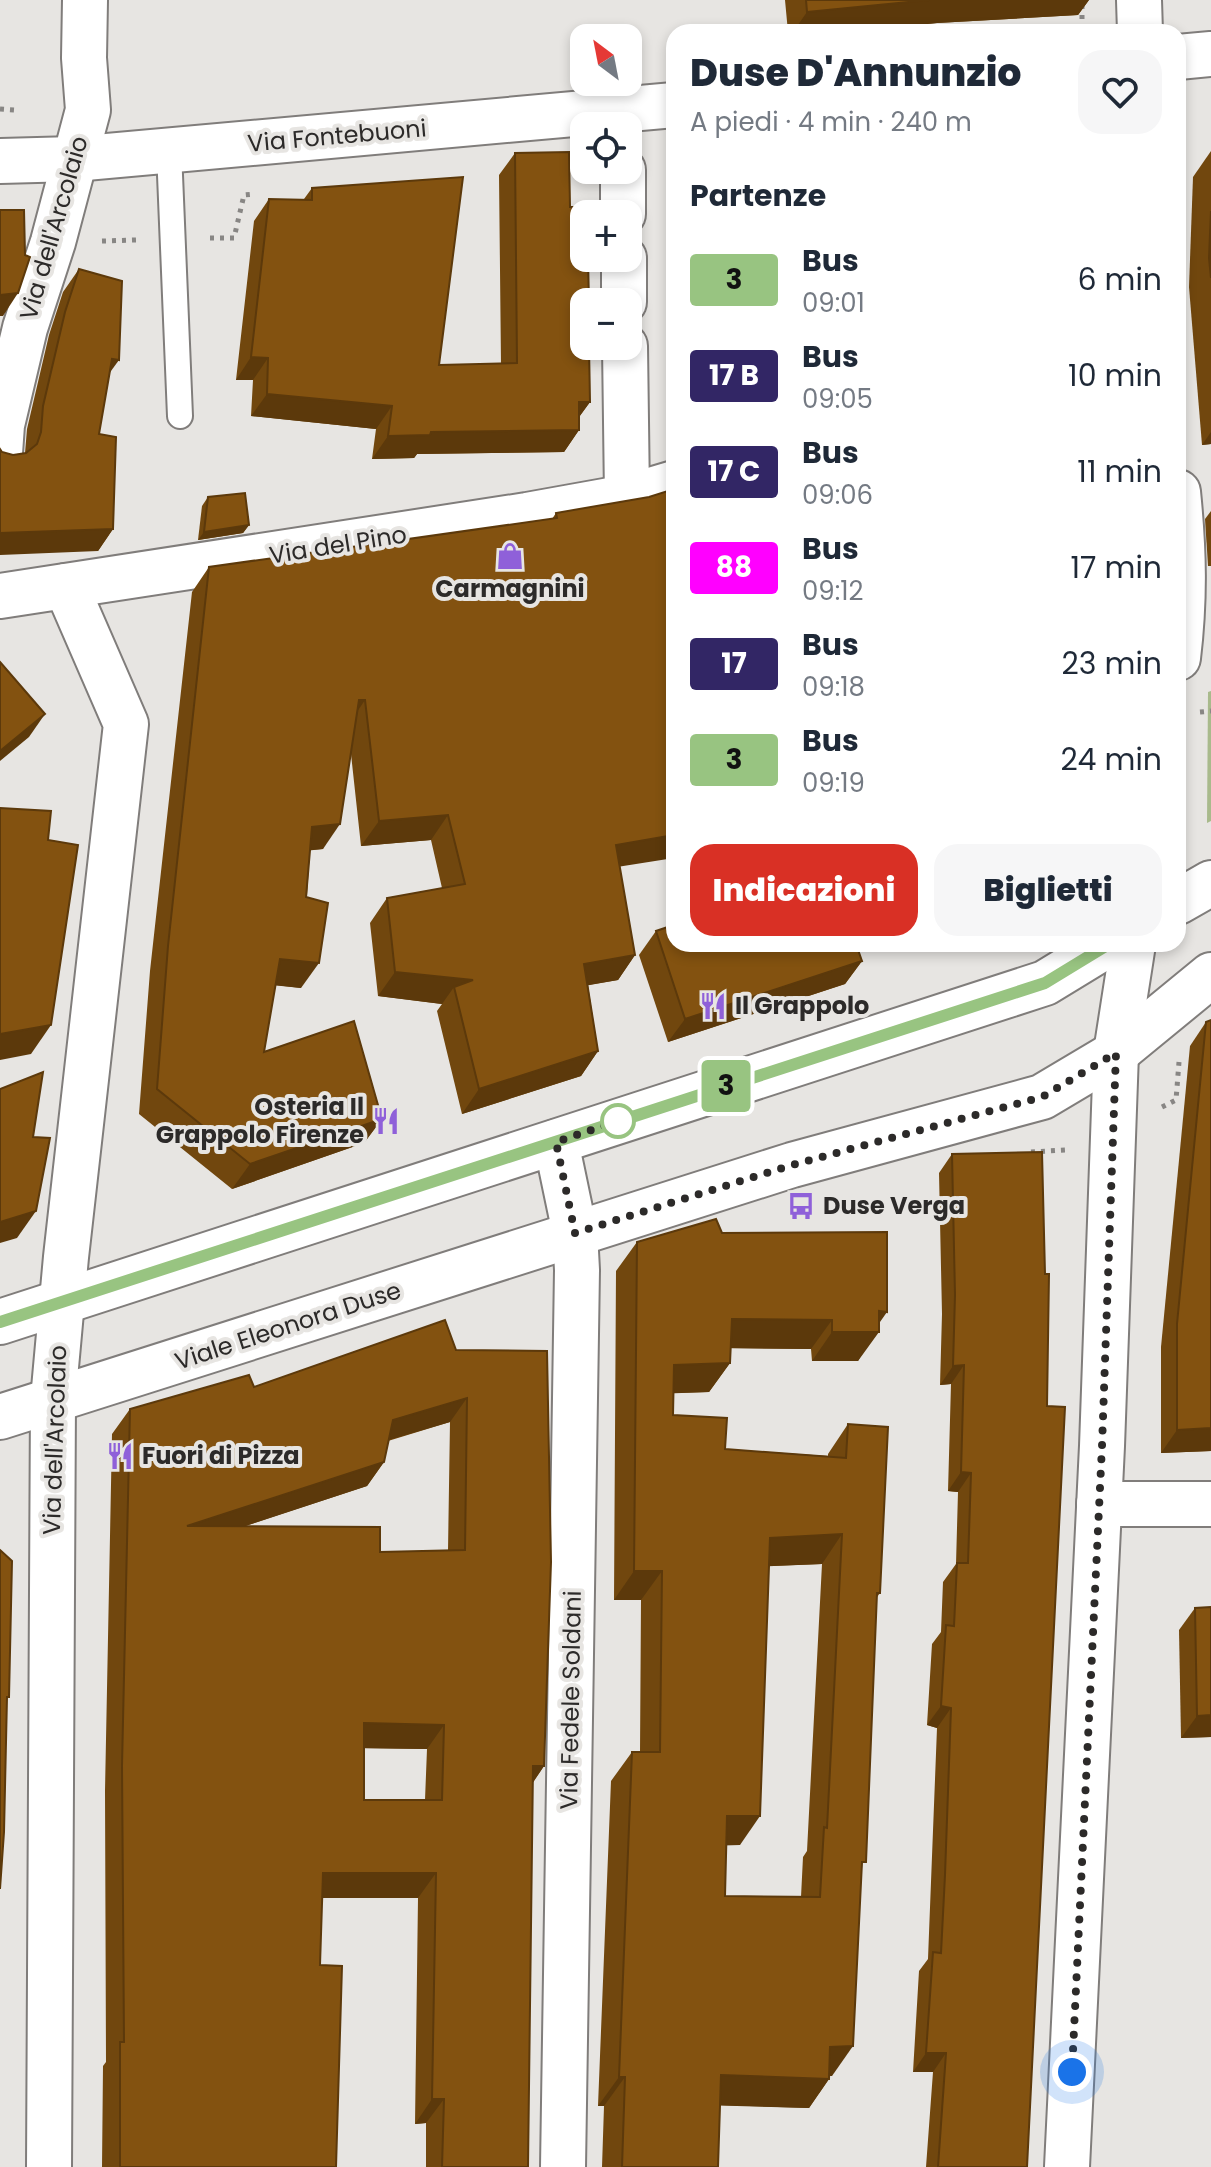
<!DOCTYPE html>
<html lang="it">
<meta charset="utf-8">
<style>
body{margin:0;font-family:Poppins,sans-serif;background:#f6f6f7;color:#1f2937;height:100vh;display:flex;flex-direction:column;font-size:30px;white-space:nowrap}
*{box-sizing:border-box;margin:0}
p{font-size:26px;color:#747a83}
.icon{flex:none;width:44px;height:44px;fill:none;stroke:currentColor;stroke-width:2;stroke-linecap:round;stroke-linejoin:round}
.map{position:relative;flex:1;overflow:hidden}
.drawer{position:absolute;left:666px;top:24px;width:520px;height:928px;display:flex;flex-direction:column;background:#fff;border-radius:24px;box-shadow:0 4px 12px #0003}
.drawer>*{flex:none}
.badge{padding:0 16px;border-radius:6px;font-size:28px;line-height:52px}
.needle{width:52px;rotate:328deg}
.controls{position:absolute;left:570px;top:24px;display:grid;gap:16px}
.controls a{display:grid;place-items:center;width:72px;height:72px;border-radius:16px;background:#fff;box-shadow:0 4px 12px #0003;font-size:40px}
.you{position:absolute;width:40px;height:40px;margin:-20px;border:6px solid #fff;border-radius:50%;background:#1a73e8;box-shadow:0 0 0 12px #1a73e833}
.map>.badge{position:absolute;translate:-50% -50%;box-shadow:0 0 0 4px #fff}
h2{padding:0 24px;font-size:30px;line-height:72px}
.round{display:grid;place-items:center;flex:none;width:84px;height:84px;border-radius:24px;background:#f6f6f7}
.overview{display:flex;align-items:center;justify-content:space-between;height:136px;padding:0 24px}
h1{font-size:38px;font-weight:800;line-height:60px}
.action{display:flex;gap:16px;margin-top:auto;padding:16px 24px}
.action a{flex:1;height:92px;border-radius:24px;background:#d93025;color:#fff;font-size:32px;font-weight:800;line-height:92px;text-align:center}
.action a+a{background:#f6f6f7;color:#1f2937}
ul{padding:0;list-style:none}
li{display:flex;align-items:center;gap:24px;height:96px;padding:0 24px}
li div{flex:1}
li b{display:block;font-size:30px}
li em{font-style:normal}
li .badge{min-width:88px;font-weight:700;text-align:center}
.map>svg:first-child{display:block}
.green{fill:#a9ba8c}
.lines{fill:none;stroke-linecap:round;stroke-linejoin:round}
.lane-casing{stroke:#807d7b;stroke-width:28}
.street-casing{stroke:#807d7b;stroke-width:48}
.secondary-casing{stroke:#807d7b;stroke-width:48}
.path{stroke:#888684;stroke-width:5;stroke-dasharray:4 6;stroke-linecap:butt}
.lane{stroke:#fff;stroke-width:24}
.street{stroke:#fff;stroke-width:44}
.secondary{stroke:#fff;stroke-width:44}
.wall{fill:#71470e;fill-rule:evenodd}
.shaded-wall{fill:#5c390b}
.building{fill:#835210;stroke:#5c390b;stroke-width:2;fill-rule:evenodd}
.line-casing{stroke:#fff;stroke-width:18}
.line{stroke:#98c481;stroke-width:12}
.walk{stroke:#2c2a29;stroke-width:8;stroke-dasharray:0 14.4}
.stop-dot{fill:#fff;stroke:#98c481;stroke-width:4}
.labels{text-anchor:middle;stroke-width:8;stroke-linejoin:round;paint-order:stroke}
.street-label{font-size:24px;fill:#2c2a29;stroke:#e7e5e2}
.poi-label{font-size:24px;font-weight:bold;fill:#2c2a29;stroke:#e7e5e2;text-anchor:start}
</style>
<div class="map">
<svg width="1211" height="2167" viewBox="0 0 1211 2167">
<rect width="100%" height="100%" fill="#e7e5e2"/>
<polygon class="green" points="1211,691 1211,821 1207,823 1208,692"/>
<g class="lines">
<g class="lane-casing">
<polyline id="lane" points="169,151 180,416"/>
</g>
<g class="street-casing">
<g id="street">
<polyline points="1178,57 1211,54"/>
<polyline points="0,161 74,159 674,105"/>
<polyline points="623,170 623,214"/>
<polyline points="624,258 624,302"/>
<polyline points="625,346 627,497"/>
<polyline points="0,453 2,425 25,328 53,242 88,110 84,58 85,0"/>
<polyline points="0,596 527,515 627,497 674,483"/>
<polyline points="556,1142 575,1233 577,1270 563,2167"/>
<polyline points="1099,1504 1211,1504"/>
<polyline points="49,2167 53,1400 66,1257 126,724 66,586"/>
</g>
</g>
<g class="secondary-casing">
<g id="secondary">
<polyline points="1139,0 1140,32"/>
<path d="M1178,492C1184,551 1185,599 1178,658"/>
<polyline points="1178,902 1211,883"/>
<polyline points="0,1322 1045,983 1109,944"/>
<polyline points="0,1417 792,1165 1042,1097 1116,1053 1211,975"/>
<polyline points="1067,2167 1102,1446 1116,1053 1133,944"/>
</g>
</g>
<g class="path">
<polyline points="1082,19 1082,5"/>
<polyline points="0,109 15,110"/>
<polyline points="210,238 234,238 244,195 254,194"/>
<polyline points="102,241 136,240"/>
<polyline points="1200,712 1211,711"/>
<polyline points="1162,1107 1176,1100 1179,1062"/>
<polyline points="1031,1152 1065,1150"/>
</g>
<use href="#lane" class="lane"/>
<use href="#street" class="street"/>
<use href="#secondary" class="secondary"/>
</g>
<g class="wall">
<polygon points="785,0 1089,0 1078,15 937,23 848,32 788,32"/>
<polygon points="674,151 674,451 670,451 669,159"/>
<polygon points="1211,151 1211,444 1202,445 1189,287 1193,177"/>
<polygon points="515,153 570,207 590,402 579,417 579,430 564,452 417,454 414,458 372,459 376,429 251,416 253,380 236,380 254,221 269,199 304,199 312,188 439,365 501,364 499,175"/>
<polygon points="79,269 109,373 99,434 113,529 98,551 2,452 13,455 25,453 27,429 49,335 63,292"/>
<polygon points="208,497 249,525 243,533 198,540 202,506"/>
<polygon points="1211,511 1211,566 1208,566 1205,519"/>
<polygon points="556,513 635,955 618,980 588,985 598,1051 581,1076 462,1114 437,1011 442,1004 378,996 370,923 387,898 442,888 431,840 361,846 351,754 323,849 310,850 301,988 275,985 264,1052 382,1119 364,1143 232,1189 139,1114 150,971 192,592 209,567 552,519"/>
<polygon points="656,931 859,951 862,961 845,984 668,1042 639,955"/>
<polygon points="1206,1022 1211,1451 1161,1453 1161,1347 1190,1046"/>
<polygon points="952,1154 1027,2167 926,2167 933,2072 913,2072 919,1971 928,1959 937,1728 927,1725 932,1644 941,1632 943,1582 956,1564 958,1492 948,1491 951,1384 940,1385 942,1314 939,1173"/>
<path d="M722,1233L879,1323L858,1361H812L811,1349L730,1348V1363L709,1392L674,1393L673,1415L725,1449L828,1456V1454L848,1424L880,1593L877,1597L862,1869L832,2076H829V2079L809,2108L720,2105L718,2167H602L604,2106H598L611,1781L632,1752H640L641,1600H614L616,1271L637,1242ZM822,1564L807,1851L803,1857L801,1897L725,1896L726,1845H740L769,1566Z"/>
<path d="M456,1350L547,1351L544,1766L532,1784L528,2167H426V2123L415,2124L418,1898H322L320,1965L336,2167H102L103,2066L106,2062L105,1791L112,1434L130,1409ZM450,1422L448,1551L380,1552L245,1526L367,1486L384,1462L388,1441ZM364,1748L427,1749L425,1800H364Z"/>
<polygon points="1195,1608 1211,1737 1181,1738 1179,1630"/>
</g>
<g class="shaded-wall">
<polygon points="929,0 1089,0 1078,15 937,23 848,32 793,32 807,12"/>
<polygon points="18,293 3,316 0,316 0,295"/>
<polygon points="251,357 268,358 253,380 236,380"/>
<polygon points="112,359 119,360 103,382"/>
<polygon points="267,394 392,406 376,429 251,416"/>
<polygon points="579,402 590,402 574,424"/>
<polygon points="579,430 564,452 417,454 414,458 372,459 388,436 431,432"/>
<polygon points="1211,432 1211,444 1202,445"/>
<polygon points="249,525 243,533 198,540 204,532"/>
<polygon points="113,529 98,551 0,555 0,533"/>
<polygon points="359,700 365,700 348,725"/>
<polygon points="45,714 29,737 0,761 0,751"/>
<polygon points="448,815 431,840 361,846 379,821"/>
<polygon points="340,824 323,849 295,852 312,827"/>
<polygon points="674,835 674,858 598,870 616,845"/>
<polygon points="847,944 882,944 837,958"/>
<polygon points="635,955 618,980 567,989 584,964"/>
<polygon points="280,959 319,963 301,988 262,984"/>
<polygon points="862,961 845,984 668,1042 685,1019"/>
<polygon points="395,972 473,980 454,987 442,1004 378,996"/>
<polygon points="51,1025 31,1054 0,1060 0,1034"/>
<polygon points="598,1051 581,1076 462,1114 479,1089"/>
<polygon points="382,1119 364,1143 232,1189 250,1164"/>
<polygon points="36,1211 17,1238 0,1243 0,1222"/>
<polygon points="879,1311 887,1312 873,1332 879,1332 858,1361 812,1361 832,1332"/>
<polygon points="732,1319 832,1320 811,1349 712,1348"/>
<polygon points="730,1363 709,1392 654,1394 674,1365"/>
<polygon points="964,1365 951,1384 940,1385 953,1366"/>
<polygon points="467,1398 450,1422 375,1444 393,1420"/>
<polygon points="1211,1428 1211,1451 1161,1453 1177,1430"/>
<polygon points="384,1462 367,1486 170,1551 187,1526"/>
<polygon points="961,1472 971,1473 958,1492 948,1491"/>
<polygon points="842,1534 822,1564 749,1567 770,1538"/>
<polygon points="634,1571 662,1571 641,1600 614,1600"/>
<polygon points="941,1706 951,1708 937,1728 927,1725"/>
<polygon points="1211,1715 1211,1737 1181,1738 1197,1716"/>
<polygon points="364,1723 444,1725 427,1749 347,1748"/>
<polygon points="533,1766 544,1766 527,1791"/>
<polygon points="727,1816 760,1816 740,1845 706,1846"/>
<polygon points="323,1873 436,1873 418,1898 305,1898"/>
<polygon points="853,2046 832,2076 809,2076 830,2047"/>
<polygon points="926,2053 946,2053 933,2072 913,2072"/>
<polygon points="721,2075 829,2079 809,2108 700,2105"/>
<polygon points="619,2077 625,2077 604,2106 598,2106"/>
<polygon points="432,2099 444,2099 426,2123 415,2124"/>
</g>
<g class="building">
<polygon points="806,0 929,0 807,12"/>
<polygon points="569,152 570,207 588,207 588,214 584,214 584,258 588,258 589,302 584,302 584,346 589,346 590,402 579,402 579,430 431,432 430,435 388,436 392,406 267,394 268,358 251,357 269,199 312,200 312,188 463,177 439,365 517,363 515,153"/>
<polygon points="0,210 24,210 25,255 30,257 18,293 0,295"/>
<polygon points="1211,211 1211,278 1209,258"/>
<polygon points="79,269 122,281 119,360 112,359 99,434 116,437 113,529 0,533 0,449 2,452 13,455 26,453 37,444 41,432 43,406 65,312"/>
<polygon points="674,489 674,835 616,845 635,955 584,964 598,1051 479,1089 454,987 473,980 395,972 387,898 465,884 448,815 379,821 365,700 359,700 340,824 312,827 306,897 328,903 319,963 280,959 264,1052 354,1021 382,1119 250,1164 157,1089 168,946 209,567 557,518 556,513 649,497"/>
<polygon points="245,493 249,525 204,532 208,497"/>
<polygon points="0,662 45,714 0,751"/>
<polygon points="0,808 51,811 48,840 78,845 51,1025 0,1034"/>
<polygon points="674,925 674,944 856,944 862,961 685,1019 656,931"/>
<polygon points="1211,1020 1211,1428 1177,1430 1177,1324 1206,1022"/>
<polygon points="43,1072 33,1137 50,1138 36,1211 0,1222 0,1089"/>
<polygon points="1042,1152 1045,1274 1049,1274 1047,1406 1065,1407 1027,2167 938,2167 946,2053 926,2053 933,1952 941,1953 945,1875 951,1708 941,1706 946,1625 954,1626 957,1563 968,1563 971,1473 961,1472 964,1365 953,1366 955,1295 952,1154"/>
<path d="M716,1219L722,1233L887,1232V1312L879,1311V1332H832V1320L732,1319L730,1363L674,1365L673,1415L727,1418L725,1449L846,1458L848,1424L888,1427L880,1593H877L866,1862H862L853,2046L830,2047L829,2079L721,2075L718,2167H622L625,2077H619L632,1752H660L662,1571H634L637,1242ZM842,1534L827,1828L824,1827L820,1897L725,1896L727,1816H760L770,1538Z"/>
<path d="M445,1320L456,1350L547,1351L551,1562L544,1766H533L528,2167H442L444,2099H432L436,1873H323L320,1965L342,1966L336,2167H120V2042H124L122,1766L130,1409L249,1375L254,1387ZM467,1398L465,1550L380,1552V1527L187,1526L384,1462L393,1420ZM364,1723L444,1725L442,1800H364Z"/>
<polygon points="0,1550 12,1561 9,1697 7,1697 4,1832 0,1889"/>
<polygon points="1211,1607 1211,1715 1197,1716 1195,1608"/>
</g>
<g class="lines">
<g class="line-casing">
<polyline id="line" points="0,1322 1045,983 1109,944"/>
</g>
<use href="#line" class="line"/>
<polyline class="walk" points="618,1121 556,1142 575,1233 792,1165 1042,1097 1116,1053 1102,1446 1072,2072"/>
</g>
<defs>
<g id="shop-bare" transform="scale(2.16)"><path d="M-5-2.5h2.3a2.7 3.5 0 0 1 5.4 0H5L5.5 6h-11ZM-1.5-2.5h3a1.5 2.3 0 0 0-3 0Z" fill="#8f60d9" stroke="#e7e5e2" stroke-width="2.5" paint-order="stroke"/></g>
<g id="restaurant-bare" transform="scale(2.16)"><path d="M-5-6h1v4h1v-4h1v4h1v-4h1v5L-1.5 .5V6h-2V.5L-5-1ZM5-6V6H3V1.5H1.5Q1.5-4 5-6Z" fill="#8f60d9" stroke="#e7e5e2" stroke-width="2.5" paint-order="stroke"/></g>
<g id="bus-bare" transform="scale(2.16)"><path d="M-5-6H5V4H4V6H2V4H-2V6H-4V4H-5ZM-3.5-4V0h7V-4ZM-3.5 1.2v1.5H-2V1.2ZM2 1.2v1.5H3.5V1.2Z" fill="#8f60d9" stroke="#e7e5e2" stroke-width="2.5" paint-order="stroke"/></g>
</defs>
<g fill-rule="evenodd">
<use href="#shop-bare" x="510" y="556"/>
<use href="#restaurant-bare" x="713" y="1006"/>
<use href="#restaurant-bare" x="386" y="1121"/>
<use href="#bus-bare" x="801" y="1206"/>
<use href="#restaurant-bare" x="120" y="1456"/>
</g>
<circle class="stop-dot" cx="618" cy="1121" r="16"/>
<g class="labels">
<g class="street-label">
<text transform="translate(337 136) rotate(-5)" y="8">Via Fontebuoni</text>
<text transform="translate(54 228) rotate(-74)" y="8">Via dell'Arcolaio</text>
<text transform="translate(338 545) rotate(-9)" y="8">Via del Pino</text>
<text transform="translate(288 1326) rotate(-18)" y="8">Viale Eleonora Duse</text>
<text transform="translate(55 1440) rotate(-88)" y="8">Via dell'Arcolaio</text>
<text transform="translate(571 1700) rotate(-89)" y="8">Via Fedele Soldani</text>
</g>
<g class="poi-label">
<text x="510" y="597" text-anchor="middle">Carmagnini</text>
<text x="735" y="1014">Il Grappolo</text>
<text x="364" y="1115" text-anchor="end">Osteria Il<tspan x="364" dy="28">Grappolo Firenze</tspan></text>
<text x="823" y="1214">Duse Verga</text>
<text x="142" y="1464">Fuori di Pizza</text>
</g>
</g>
</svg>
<div class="controls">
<a><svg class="needle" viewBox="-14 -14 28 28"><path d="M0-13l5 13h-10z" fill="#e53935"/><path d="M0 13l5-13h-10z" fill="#747a83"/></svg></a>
<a><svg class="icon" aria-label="locate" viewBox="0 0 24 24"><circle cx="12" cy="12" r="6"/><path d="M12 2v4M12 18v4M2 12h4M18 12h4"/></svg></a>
<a>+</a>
<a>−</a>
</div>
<div class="you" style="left:1072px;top:2072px"></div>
<b class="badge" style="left:726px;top:1086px;background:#98c481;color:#111">3</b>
<section class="drawer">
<div class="overview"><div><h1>Duse D'Annunzio</h1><p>A piedi · 4 min · 240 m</p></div><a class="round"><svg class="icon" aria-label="heart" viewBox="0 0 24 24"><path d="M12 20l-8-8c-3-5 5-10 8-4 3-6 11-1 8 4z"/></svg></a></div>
<h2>Partenze</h2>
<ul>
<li><span class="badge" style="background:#98c481;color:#111">3</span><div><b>Bus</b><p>09:01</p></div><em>6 min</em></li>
<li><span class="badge" style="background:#322665;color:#fff">17 B</span><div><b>Bus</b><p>09:05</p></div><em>10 min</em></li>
<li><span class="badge" style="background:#322665;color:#fff">17 C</span><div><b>Bus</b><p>09:06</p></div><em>11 min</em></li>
<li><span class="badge" style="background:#f0f;color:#fff">88</span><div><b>Bus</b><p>09:12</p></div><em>17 min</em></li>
<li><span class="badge" style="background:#322665;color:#fff">17</span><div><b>Bus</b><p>09:18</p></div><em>23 min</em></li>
<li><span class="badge" style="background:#98c481;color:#111">3</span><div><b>Bus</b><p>09:19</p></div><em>24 min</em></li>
</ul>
<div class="action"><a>Indicazioni</a><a>Biglietti</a></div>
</section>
</div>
